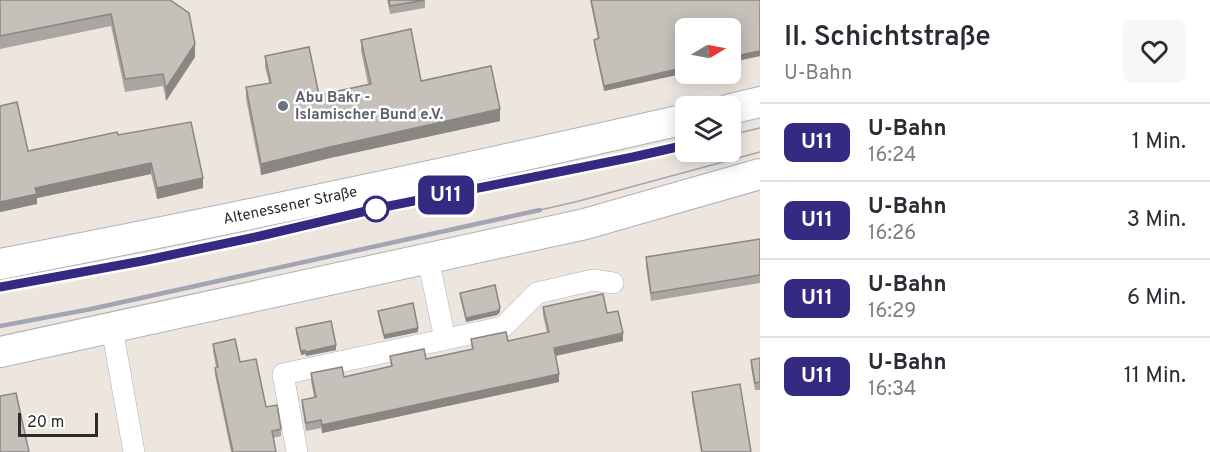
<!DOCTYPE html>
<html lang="de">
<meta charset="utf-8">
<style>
body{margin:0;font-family:Overpass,sans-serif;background:#f7f7f7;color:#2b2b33;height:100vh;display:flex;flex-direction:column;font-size:22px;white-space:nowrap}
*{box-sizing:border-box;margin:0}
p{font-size:20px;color:#7c7c81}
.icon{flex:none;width:33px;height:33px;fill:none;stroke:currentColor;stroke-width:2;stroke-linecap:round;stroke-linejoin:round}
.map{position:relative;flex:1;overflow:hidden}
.side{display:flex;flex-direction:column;background:#fff;width:450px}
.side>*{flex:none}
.badge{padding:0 12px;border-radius:9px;font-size:21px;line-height:39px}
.needle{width:39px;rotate:80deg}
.fabs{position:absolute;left:675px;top:18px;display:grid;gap:12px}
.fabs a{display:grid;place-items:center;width:66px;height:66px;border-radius:9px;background:#fff;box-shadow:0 3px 15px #0003;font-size:30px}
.scale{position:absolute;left:18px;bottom:15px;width:80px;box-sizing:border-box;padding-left:6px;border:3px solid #2b2b2b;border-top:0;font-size:16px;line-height:21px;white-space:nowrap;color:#2b2b2b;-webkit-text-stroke:4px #fff;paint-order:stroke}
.map>.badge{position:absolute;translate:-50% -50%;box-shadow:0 0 0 3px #fff}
.round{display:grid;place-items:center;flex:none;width:63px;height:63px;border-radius:9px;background:#f7f7f7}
.headline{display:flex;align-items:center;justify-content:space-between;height:102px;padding:0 24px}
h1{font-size:28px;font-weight:600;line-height:45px}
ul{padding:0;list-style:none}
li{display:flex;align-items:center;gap:18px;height:78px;padding:0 24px;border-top:2px solid #e1e1e2}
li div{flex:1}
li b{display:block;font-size:22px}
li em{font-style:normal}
li .badge{min-width:66px;font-weight:700;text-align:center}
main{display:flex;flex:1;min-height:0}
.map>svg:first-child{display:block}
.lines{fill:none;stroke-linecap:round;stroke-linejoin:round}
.minor-casing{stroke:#afb1bb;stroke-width:22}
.secondary-casing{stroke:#afb1bb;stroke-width:32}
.minor{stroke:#fff;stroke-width:21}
.secondary{stroke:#fff;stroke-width:30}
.tram{stroke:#a2a5b4;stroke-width:1.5}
.rail{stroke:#a2a5b4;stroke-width:4.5}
.wall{fill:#a9a5a0}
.shaded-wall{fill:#8a8682}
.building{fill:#c5c0ba;stroke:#8a8682;stroke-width:1.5}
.line-casing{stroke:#fff;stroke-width:14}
.line{stroke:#342a82;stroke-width:9}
.worship-dot{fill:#6b7280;stroke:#fff;stroke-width:2}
.stop-dot{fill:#fff;stroke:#342a82;stroke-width:3}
.labels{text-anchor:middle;stroke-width:5;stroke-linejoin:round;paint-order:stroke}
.worship-label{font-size:15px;font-weight:bold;fill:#5b616d;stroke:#fff;text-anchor:start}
.street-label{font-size:15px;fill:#2b2b2b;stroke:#fff}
</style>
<main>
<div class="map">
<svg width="760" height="452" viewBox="0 0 760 452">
<rect width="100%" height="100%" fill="#ece6df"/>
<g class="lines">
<g class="minor-casing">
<g id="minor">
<polyline points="428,259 445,339"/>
<polyline points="112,328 134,452"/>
<polyline points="297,452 283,374 503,327 537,293 593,280 613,283"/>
</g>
</g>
<g class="secondary-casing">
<g id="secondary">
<polyline points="730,109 760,102"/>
<path d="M0,264C229,220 458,171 686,119"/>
<polyline points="0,352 585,224 760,174"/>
</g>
</g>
<use href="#minor" class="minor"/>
<use href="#secondary" class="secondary"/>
<g class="tram">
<polyline points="730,135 760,128"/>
<polyline points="525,179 686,145"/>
<polyline points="540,210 579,201 760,152"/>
</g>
<g class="rail">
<polyline points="0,287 142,261 260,236 379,208 525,179"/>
<polyline points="0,326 91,309 540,210"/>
</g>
</g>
<g class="wall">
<polygon points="0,0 170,0 195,57 166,101 163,86 125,92 111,26 0,49"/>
<polygon points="387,0 425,0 425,8 390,14"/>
<polygon points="590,0 760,0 760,56 604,91 594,45 594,40 598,39"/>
<polygon points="361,40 421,81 500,121 330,158 261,175 246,99 246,87 269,83 265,67 265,56 319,95 368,84 361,51"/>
<polygon points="0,106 28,151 118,135 203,188 157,199 151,174 37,198 37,204 0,212"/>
<polygon points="760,239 760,283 651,301 646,266 646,257"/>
<polygon points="460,293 500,312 497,315 466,322 460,297"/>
<polygon points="543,307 607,313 623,341 556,356 559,382 322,433 321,428 306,431 302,408 302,400 314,397 311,381 311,373 344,377 391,367 390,356 426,359 472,349 471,339 508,341 547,333 543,315"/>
<polygon points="378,311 418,332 384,339 378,315"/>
<polygon points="296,328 336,350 306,356 305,354 301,355 296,333"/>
<polygon points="213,344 240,362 266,407 281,429 281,436 273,438 276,452 231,452 215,375 215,368 216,367 213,351"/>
<polygon points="760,358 760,390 755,390 751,367 751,360"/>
<polygon points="692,392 751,452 701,452 692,400"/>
</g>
<g class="shaded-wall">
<polygon points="195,44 195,57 166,101 166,88"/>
<polygon points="760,51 760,56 730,62 730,57"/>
<polygon points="686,67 686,73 604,91 604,86"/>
<polygon points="500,109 500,121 330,158 261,175 261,164 330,147"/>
<polygon points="151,163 151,174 37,198 37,204 0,212 0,202 35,188"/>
<polygon points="203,178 203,188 157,199 157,188"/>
<polygon points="500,308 500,312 497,315 466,322 466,318"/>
<polygon points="418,328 418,332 384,339 384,335"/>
<polygon points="623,333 623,341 554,356 554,348"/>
<polygon points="336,345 336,350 306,356 306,352"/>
<polygon points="305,350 305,354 301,355 301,351"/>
<polygon points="559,374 559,382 322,433 322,425"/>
</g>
<g class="building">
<polygon points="0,0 170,0 189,13 195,44 166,88 163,74 125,79 111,14 0,36"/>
<polygon points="389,0 425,0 390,6"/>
<polygon points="591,0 760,0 760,51 730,57 730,28 686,28 686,67 604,86 594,40 599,38"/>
<polygon points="411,29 421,81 491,66 500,109 330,147 261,164 246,87 271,83 265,56 309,47 319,95 371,84 361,40"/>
<polygon points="17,102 28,151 117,132 118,135 191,122 203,178 157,188 151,163 35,188 37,194 0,202 0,106"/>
<polygon points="760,239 760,275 651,293 646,257"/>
<polygon points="495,285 500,308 497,311 466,318 460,293"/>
<polygon points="603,294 607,313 618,311 623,333 554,348 559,374 322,425 321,420 306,423 302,400 316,397 311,373 342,367 344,377 392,366 390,356 424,349 426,359 473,349 471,339 506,332 508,341 549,332 543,307"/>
<polygon points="413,303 418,328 384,335 378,311"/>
<polygon points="331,321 336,345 306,352 305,350 301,351 296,328"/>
<polygon points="235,339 240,362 256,359 266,407 277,405 281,429 272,431 276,452 233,452 215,368 218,367 213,344"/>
<polygon points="760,358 760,382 755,383 751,360"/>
<polygon points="740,384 751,452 702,452 692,392"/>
<polygon points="16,393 29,452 0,452 0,396"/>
</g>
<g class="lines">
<g class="line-casing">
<polyline id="line" points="0,287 142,261 260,236 379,208 633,157 686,145"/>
</g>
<use href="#line" class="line"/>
</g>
<circle class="worship-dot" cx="283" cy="106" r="6"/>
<circle class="stop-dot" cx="376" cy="209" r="12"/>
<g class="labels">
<g class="worship-label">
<text x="295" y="102">Abu Bakr -<tspan x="295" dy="17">Islamischer Bund e.V.</tspan></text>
</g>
<g class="street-label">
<text transform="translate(290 205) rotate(-12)" y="5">Altenessener Straße</text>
</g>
</g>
</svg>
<div class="fabs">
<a><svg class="needle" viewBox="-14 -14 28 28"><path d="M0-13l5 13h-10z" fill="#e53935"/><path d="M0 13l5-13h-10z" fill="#7c7c81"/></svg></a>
<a><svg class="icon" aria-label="layers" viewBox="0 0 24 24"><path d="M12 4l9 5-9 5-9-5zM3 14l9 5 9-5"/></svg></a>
</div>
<div class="scale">20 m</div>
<b class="badge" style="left:446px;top:195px;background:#342a82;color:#fff">U11</b>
</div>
<section class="side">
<div class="headline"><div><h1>II. Schichtstraße</h1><p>U-Bahn</p></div><a class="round"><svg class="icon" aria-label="heart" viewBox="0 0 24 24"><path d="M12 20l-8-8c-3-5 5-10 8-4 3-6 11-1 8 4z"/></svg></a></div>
<ul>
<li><span class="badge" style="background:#342a82;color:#fff">U11</span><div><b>U-Bahn</b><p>16:24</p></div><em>1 Min.</em></li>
<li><span class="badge" style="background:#342a82;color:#fff">U11</span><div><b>U-Bahn</b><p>16:26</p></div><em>3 Min.</em></li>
<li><span class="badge" style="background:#342a82;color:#fff">U11</span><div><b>U-Bahn</b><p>16:29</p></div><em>6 Min.</em></li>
<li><span class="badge" style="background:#342a82;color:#fff">U11</span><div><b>U-Bahn</b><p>16:34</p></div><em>11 Min.</em></li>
</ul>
</section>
</main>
